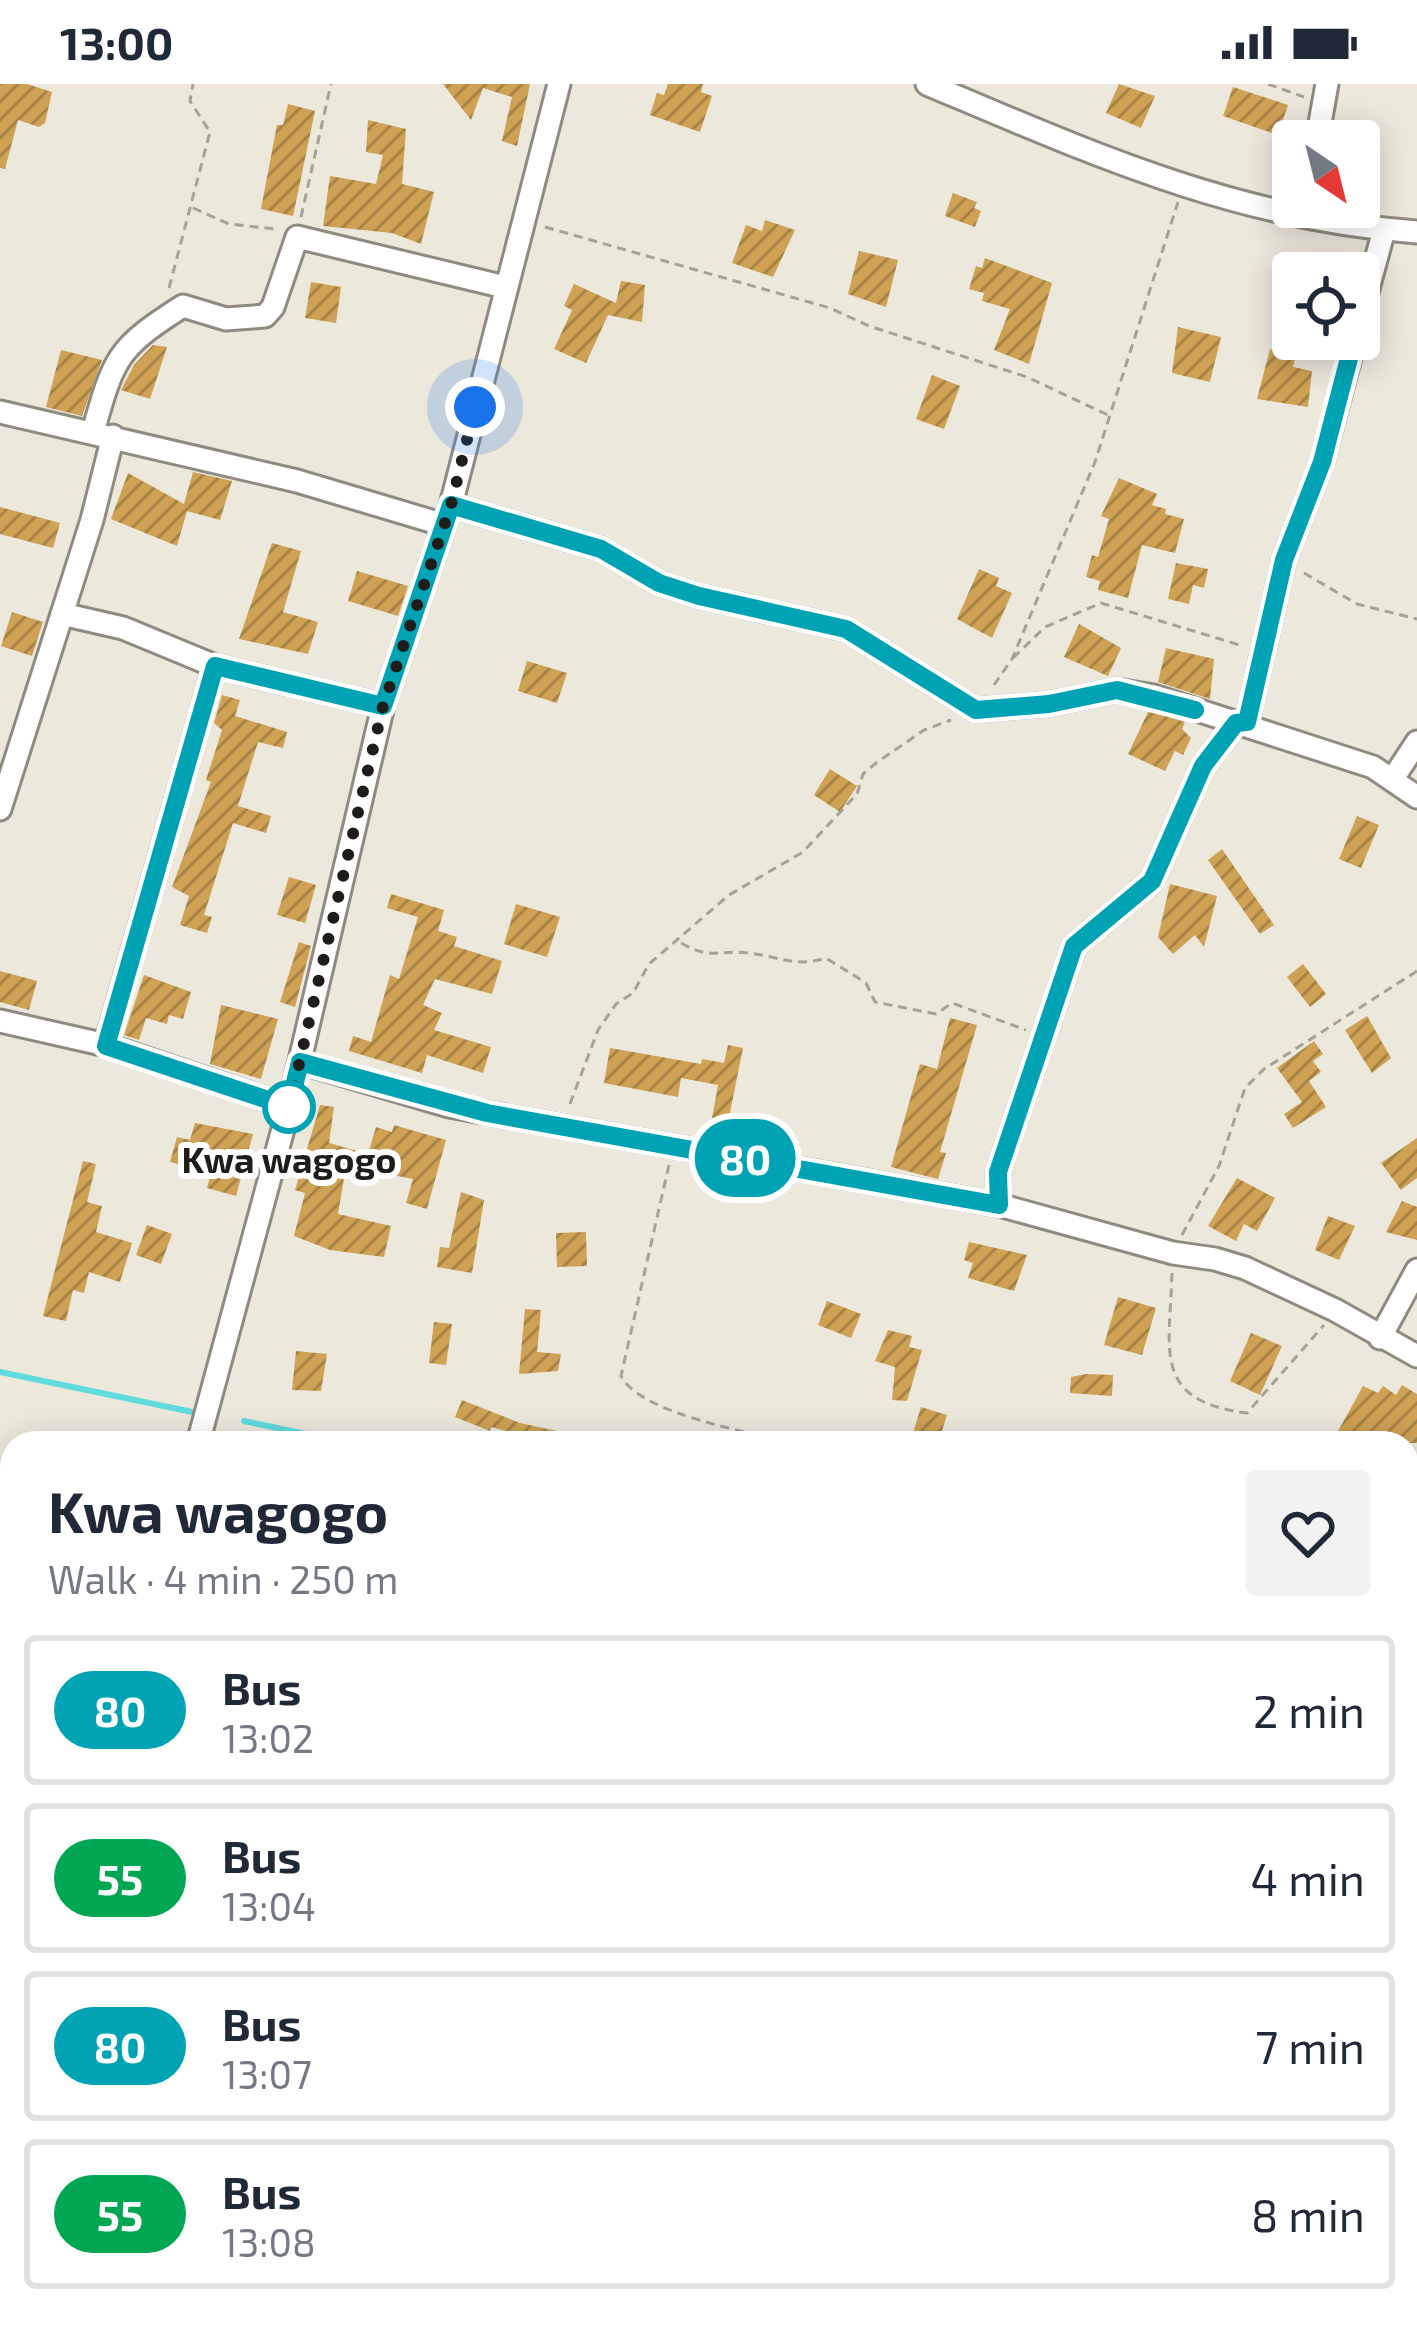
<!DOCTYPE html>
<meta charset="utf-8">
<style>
body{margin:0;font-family:"Exo 2",sans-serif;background:#f2f2f3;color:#1f2937;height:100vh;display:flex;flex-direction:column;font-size:45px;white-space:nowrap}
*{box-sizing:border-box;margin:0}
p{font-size:39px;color:#747a83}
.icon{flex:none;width:66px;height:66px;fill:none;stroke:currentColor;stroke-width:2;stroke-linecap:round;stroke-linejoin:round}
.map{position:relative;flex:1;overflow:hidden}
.sheet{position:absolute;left:0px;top:1347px;width:1419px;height:900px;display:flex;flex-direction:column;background:#fff;border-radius:36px 36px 0 0;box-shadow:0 6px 30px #0003}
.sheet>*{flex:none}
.badge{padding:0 24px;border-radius:39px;font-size:42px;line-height:78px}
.needle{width:78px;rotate:145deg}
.fabs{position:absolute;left:1272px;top:36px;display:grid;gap:24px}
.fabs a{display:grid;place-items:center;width:108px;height:108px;border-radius:12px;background:#fff;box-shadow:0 6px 30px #0003;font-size:60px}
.you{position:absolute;width:60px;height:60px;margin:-30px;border:9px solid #fff;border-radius:50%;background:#1a73e8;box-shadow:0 0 0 18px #1a73e833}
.map>.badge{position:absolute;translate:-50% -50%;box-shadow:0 0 0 6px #fff}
.round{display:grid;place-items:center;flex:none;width:126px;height:126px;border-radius:12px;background:#f2f2f3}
.summary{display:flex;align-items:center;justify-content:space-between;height:204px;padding:0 48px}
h1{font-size:57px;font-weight:700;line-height:90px}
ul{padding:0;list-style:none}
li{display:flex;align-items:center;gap:36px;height:150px;margin:0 24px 18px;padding:0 24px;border:6px solid #e0e1e3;border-radius:12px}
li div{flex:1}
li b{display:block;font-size:45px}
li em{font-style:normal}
li .badge{min-width:132px;font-weight:700;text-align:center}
.status{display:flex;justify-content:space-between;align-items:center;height:84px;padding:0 60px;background:#fff;direction:ltr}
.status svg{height:33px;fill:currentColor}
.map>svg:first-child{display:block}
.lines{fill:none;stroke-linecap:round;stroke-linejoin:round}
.stream{stroke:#60dbde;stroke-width:6}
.building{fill:url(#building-hatch)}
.street-casing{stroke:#908b80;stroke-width:27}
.path{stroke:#a6a299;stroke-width:3;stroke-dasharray:9 6;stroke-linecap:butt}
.street{stroke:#fff;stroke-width:21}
.line-casing{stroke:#fff;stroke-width:27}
.line{stroke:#00a3b4;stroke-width:18}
.walk{stroke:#1f1d19;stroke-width:12;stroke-dasharray:0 21.6}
.stop-dot{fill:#fff;stroke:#00a3b4;stroke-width:6}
.labels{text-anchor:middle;stroke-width:12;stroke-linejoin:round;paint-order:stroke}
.stop-label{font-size:36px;font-weight:bold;fill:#1f1d19;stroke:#fff}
</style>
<div class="status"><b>13:00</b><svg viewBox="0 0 49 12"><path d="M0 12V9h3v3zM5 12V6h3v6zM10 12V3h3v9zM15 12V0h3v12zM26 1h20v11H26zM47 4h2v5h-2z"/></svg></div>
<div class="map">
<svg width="1417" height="2247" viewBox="0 0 1417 2247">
<defs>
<pattern id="building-hatch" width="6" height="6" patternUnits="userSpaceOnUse" patternTransform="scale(3)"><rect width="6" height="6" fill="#cfa154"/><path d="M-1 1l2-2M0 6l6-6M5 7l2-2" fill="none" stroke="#a78345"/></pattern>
</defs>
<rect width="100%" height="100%" fill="#ede8dc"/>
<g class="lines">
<g class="stream">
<polyline points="0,1288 202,1330"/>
<polyline points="244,1337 348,1359"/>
<polyline points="1407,1553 1417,1549"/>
</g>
</g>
<g class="building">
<polygon points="0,0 27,0 52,8 45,39 39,43 18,36 5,85 0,84"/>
<polygon points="443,0 530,0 517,62 502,57 512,13 483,4 471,36"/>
<polygon points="668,0 703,0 701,8 712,12 700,48 650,31 657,9 664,11"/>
<polygon points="1119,0 1155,12 1141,44 1106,29"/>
<polygon points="1233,3 1288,21 1278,51 1223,32"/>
<polygon points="288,20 315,27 293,132 261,125 277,41 283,41"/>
<polygon points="368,36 406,45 402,100 434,108 421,160 392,149 323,142 330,92 376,100 383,71 366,68"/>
<polygon points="953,109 977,118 974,124 981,127 975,143 945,132"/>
<polygon points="765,136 795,146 773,193 732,179 746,141 762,147"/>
<polygon points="859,167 898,176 886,223 848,210"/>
<polygon points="985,174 1052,199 1029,280 994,266 1010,225 982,217 984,209 969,205 976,182 982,184"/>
<polygon points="621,197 645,201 642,238 608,231 586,279 554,265 572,226 564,222 574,200 616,219"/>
<polygon points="311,198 341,203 336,239 305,234"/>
<polygon points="1178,243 1221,253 1210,298 1172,289"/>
<polygon points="153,261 167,263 150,315 121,306 134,281"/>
<polygon points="1270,265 1296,272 1293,283 1312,287 1308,323 1257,315"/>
<polygon points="61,266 102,276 82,332 46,323"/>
<polygon points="932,291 960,302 944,345 916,335"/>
<polygon points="193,388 232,397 220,436 187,427 177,462 111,435 128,389 184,420"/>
<polygon points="1119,394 1157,410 1152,421 1166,425 1165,430 1184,435 1175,469 1142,461 1128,514 1098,506 1100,497 1086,493 1092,471 1098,473 1109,435 1101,432"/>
<polygon points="0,423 60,439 53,464 0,450"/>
<polygon points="272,459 301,467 283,528 318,538 308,570 239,555"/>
<polygon points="1176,479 1208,485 1204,504 1193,501 1189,520 1168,515"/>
<polygon points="979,485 999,494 996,502 1012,509 992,554 957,535"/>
<polygon points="357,487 408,502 398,532 348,517"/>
<polygon points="12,528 43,538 32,572 1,562"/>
<polygon points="1079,540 1121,564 1108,592 1064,573"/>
<polygon points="1166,564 1214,575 1210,615 1158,598"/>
<polygon points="527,577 567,589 557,619 518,607"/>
<polygon points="222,611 240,616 235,632 287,648 283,664 258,658 238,722 271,732 266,749 233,739 204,831 212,833 207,849 180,841 189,812 172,803 211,698 206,696 222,646 214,639"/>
<polygon points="1149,626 1185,638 1182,645 1191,654 1183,671 1175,667 1165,687 1128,670"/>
<polygon points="830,685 857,702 840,728 814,711"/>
<polygon points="1357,732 1379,741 1361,784 1339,775"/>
<polygon points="1222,765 1274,841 1260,850 1208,776"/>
<polygon points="289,793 316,801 305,839 277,831"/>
<polygon points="1170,800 1217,812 1204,863 1195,851 1173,870 1158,853"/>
<polygon points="391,810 444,826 438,847 457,853 454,862 502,877 492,910 435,895 423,921 442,929 434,946 491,963 483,989 427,971 422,989 349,967 353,952 371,958 390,891 399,895 418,833 387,824"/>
<polygon points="516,820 560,833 547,873 504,860"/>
<polygon points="299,858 311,862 295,923 280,918"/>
<polygon points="1303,880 1326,910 1310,923 1287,893"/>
<polygon points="0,887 37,897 29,926 0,918"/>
<polygon points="144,891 191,908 183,935 169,931 167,940 146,934 139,956 124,951"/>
<polygon points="221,921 278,935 261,995 210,980"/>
<polygon points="1367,932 1391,974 1372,989 1345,946"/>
<polygon points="950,934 977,941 940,1068 946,1069 938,1095 891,1083 920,980 937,985"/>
<polygon points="1314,957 1323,970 1313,977 1321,988 1309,997 1326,1023 1293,1044 1284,1030 1302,1018 1277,984"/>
<polygon points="728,961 743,964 728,1038 712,1034 718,1001 681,994 678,1013 604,999 610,964 701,980 702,975 724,979"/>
<polygon points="320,1021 334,1023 329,1059 368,1070 376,1043 392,1048 394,1041 446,1056 427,1125 406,1119 413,1095 346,1082 338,1130 391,1142 384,1173 330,1166 294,1152 305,1109 295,1106"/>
<polygon points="195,1039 253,1050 236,1112 207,1104 211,1089 170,1078 177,1053 190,1056"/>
<polygon points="1417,1054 1417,1094 1401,1106 1381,1079"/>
<polygon points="83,1077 96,1080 87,1118 102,1122 96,1148 132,1159 120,1198 89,1188 84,1209 73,1206 66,1237 43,1232"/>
<polygon points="1237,1094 1275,1114 1257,1147 1244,1140 1236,1157 1208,1142"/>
<polygon points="461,1108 484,1116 472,1189 437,1183 440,1163 449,1164"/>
<polygon points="1402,1117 1417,1123 1417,1156 1386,1148"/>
<polygon points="1328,1132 1355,1142 1339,1176 1315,1166"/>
<polygon points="147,1141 172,1150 161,1180 136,1171"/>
<polygon points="586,1148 587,1182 557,1183 556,1149"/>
<polygon points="969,1158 1027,1171 1014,1207 968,1194 973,1179 964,1176"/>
<polygon points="1118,1213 1156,1224 1142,1271 1104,1261"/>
<polygon points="827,1217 861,1230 851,1254 818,1241"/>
<polygon points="525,1225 541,1226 537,1268 561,1270 558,1287 519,1290"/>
<polygon points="434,1238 452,1240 446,1281 429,1279"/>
<polygon points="888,1246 912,1252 909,1263 922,1266 907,1317 892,1316 895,1283 875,1277"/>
<polygon points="1251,1249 1282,1262 1260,1311 1230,1297"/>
<polygon points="296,1267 327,1270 321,1307 292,1306"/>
<polygon points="1086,1290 1113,1291 1112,1312 1070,1309 1071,1293"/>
<polygon points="1402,1301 1417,1310 1417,1359 1358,1359 1337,1349 1363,1302 1378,1309 1383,1302 1396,1311"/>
<polygon points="462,1316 520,1339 589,1354 589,1359 551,1359 491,1343 490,1347 455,1333"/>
<polygon points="921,1323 947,1331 938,1359 910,1359"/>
</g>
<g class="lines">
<g class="street-casing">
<g id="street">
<path d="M927,0C1091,69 1236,135 1417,148"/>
<polyline points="1324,57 1320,39 1327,0"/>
<polyline points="1359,238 1384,146"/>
<polyline points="0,328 297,397 441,440"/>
<path d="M93,348C114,273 117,264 183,222L226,235L265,232L273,223L297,153L505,203"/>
<polyline points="451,421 601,465 659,499 699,512 846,545 976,626 1049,620 1117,606 1154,612 1373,683 1417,713"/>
<polyline points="62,530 123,544 215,582"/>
<polyline points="1247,638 1284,476 1322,378 1355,255"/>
<polyline points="1394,693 1417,658"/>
<polyline points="0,725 92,436 113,352"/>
<polyline points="0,937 106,961 289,1023"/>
<polyline points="106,961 215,582 383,622"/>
<polyline points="300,978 449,1022 999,1121 1173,1169 1215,1175 1245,1184 1335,1226 1417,1272"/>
<polyline points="999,1121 998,1088 1074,862 1152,797 1203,682 1236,639"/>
<polyline points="1380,1254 1417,1186"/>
<polyline points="198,1359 289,1023 383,622 451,421 559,0"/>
<polyline points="0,1413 12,1416"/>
<polyline points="0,1548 12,1551"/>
<polyline points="1407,1762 1417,1765"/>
<polyline points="1407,1886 1417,1889"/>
<polyline points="1407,1965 1417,1934"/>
<polyline points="0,2133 12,2100"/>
<polyline points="0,2168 12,2172"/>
<polyline points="1407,2198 1417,2190"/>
<polyline points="240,2235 290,2247"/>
<polyline points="823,2235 824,2247"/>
<polyline points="1364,2235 1374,2247"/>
<polyline points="437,2247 441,2235"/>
<polyline points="1124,2247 1140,2235"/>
</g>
</g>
<g class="path">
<polyline points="1268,0 1304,13"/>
<polyline points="193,124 229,140 275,145"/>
<polyline points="301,133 331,0"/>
<polyline points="545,143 830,224 869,242 1027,293 1110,332"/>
<polyline points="169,204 210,48 190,17 193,0"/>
<polyline points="1304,489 1357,520 1417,535"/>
<polyline points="1013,574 1045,543 1101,519 1243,562"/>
<polyline points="994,601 1012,575 1095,378 1178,118"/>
<path d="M681,859C713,877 717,865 748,869C778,872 795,884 826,874L866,899L875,918L936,930L952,919L1026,946"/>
<polyline points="570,1020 598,946 616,920 633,909 649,880 729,811 803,768 857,710 863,690 876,679 924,646 951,636"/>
<path d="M669,1081L621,1292C640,1330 753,1349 794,1359"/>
<polyline points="1182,1151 1219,1082 1245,1004 1264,985 1417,887"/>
<path d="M1172,1189C1170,1266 1151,1317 1247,1329L1324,1241"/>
<polyline points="0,1962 12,1978"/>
</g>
<use href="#street" class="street"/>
</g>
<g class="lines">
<g class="line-casing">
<polyline id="line" points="1195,626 1117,606 1049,620 976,626 846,545 699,512 659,499 601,465 451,421 383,622 215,582 106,962 289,1023 300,978 487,1029 999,1121 998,1088 1074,862 1152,797 1203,682 1236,639 1247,638 1284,476 1322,378 1354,255"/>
</g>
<use href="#line" class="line"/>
<polyline class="walk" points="289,1023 383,622 451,421 475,323"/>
</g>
<circle class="stop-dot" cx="289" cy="1023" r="24"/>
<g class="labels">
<g class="stop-label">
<text x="289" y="1089">Kwa wagogo</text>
</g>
</g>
</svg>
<div class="fabs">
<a><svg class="needle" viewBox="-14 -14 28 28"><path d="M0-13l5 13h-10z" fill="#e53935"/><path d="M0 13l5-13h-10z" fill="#747a83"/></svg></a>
<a><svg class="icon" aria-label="locate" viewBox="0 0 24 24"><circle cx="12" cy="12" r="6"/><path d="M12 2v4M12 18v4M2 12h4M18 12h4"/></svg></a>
</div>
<div class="you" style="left:475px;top:323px"></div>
<b class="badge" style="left:745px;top:1074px;background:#00a3b4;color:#fff">80</b>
<section class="sheet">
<div class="summary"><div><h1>Kwa wagogo</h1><p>Walk · 4 min · 250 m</p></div><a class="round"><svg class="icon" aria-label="heart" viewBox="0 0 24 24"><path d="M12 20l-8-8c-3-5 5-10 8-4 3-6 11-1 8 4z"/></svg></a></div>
<ul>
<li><span class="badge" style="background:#00a3b4;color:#fff">80</span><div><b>Bus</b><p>13:02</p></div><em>2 min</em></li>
<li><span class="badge" style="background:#00a651;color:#fff">55</span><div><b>Bus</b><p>13:04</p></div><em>4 min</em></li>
<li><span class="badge" style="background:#00a3b4;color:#fff">80</span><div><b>Bus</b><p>13:07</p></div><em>7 min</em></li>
<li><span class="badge" style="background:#00a651;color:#fff">55</span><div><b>Bus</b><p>13:08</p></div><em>8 min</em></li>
</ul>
</section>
</div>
